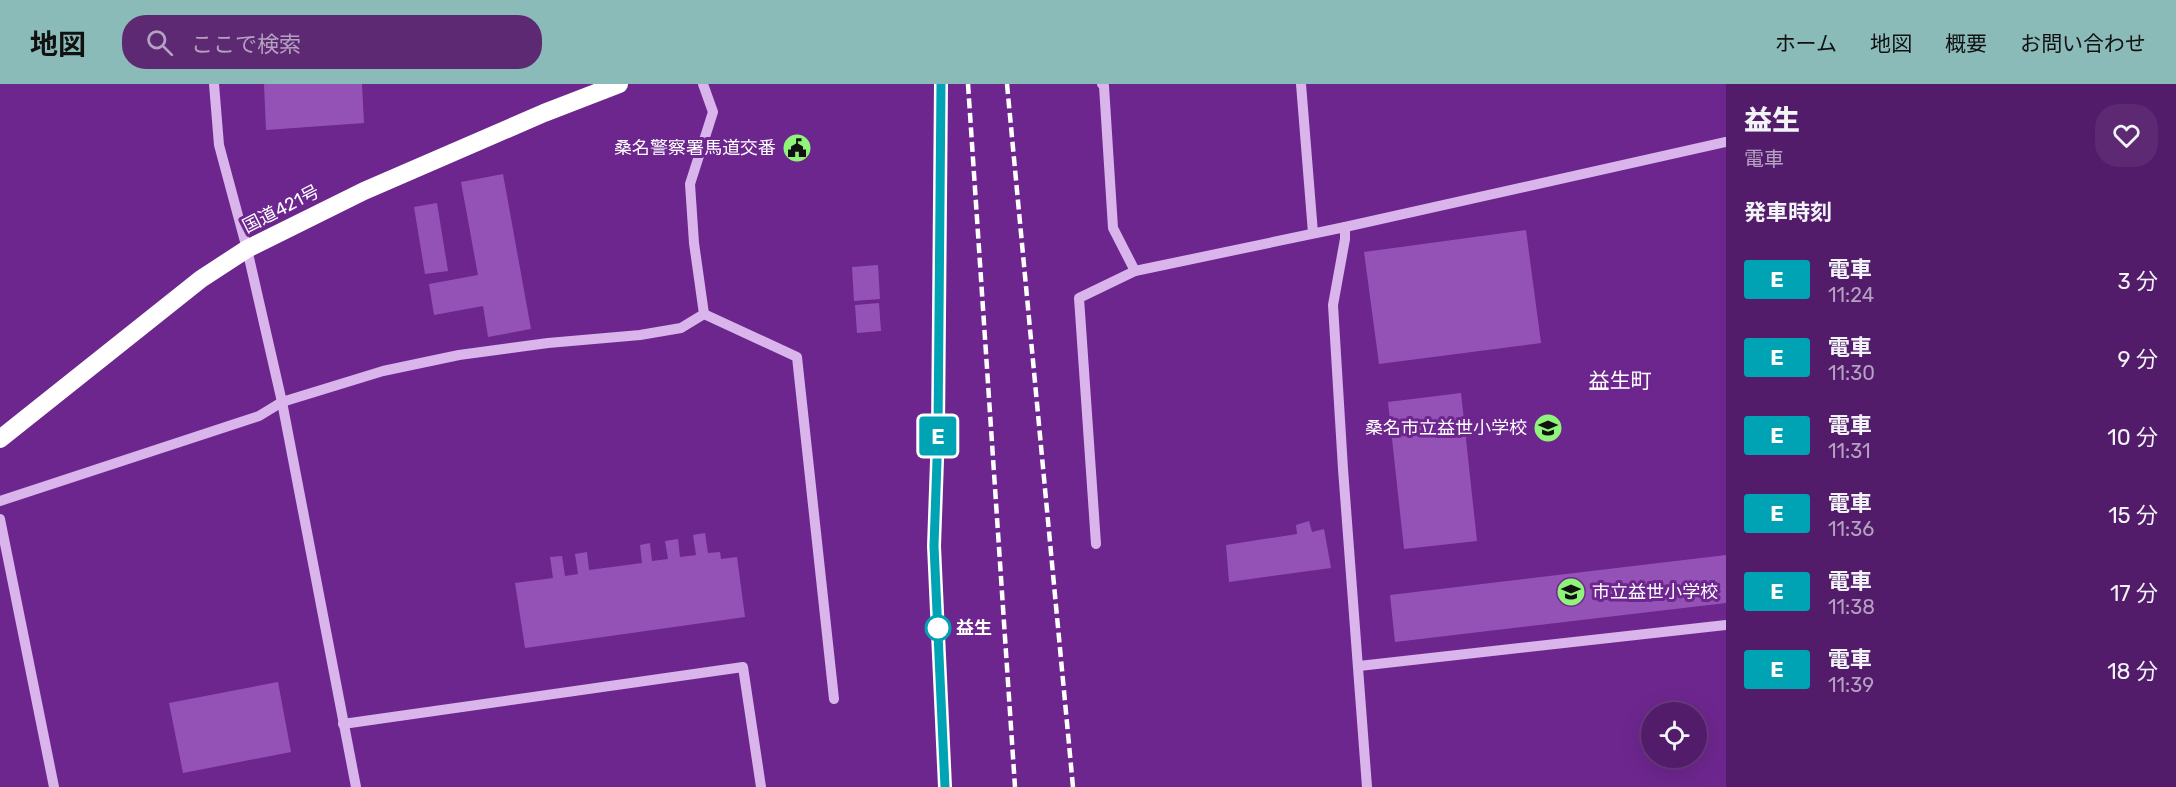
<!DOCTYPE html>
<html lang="ja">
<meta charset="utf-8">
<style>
body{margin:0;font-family:Rubik,"Noto Sans JP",sans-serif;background:#5c2972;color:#f1f3f6;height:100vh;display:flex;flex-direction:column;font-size:22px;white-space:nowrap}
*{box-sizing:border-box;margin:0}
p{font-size:20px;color:#b5a1c1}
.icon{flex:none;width:33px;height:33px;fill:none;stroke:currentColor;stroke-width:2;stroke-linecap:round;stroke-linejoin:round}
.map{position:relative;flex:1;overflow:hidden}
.drawer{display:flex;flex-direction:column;background:#521c6a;width:450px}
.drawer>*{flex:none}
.badge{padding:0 12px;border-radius:4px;font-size:21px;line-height:39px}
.controls{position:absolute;left:1641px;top:618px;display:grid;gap:12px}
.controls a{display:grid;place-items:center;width:66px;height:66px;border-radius:50%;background:#521c6a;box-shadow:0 6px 24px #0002,0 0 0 2px #683a7e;font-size:30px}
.map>.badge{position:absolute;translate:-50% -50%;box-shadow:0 0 0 3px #fff}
h2{padding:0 18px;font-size:22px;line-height:54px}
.round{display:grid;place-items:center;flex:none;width:63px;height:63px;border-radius:24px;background:#5c2972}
.summary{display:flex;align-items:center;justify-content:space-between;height:102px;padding:0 18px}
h1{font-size:28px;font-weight:800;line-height:45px}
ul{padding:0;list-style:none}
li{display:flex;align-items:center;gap:18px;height:78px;padding:0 18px}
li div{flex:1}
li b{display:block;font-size:22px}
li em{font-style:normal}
li .badge{min-width:66px;font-weight:700;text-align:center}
header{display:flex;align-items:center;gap:36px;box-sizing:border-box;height:84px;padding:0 30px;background:#8bbbb9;color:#111}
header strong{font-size:28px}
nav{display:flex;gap:33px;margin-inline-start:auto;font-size:21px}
.search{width:420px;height:54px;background:#5c2972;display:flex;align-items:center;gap:15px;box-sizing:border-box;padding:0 21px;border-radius:24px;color:#b5a1c1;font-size:22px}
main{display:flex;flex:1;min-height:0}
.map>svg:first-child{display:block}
.building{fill:#9552b6}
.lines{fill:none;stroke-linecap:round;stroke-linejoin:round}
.minor{stroke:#d9b5eb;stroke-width:10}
.highway{stroke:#fff;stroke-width:18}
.rail{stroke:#fff;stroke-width:4.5;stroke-dasharray:10 4.5;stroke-linecap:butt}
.line-casing{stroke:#fff;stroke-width:14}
.line{stroke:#00a3b4;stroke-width:9}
.stop-dot{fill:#fff;stroke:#00a3b4;stroke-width:3}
.labels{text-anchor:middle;stroke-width:6;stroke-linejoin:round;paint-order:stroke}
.poi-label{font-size:18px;fill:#fff;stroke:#6d268e;text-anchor:end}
.street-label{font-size:18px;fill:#fff;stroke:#6d268e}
.stop-label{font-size:18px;font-weight:bold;fill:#fff;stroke:#6d268e;text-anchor:start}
.quarter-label{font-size:21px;fill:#fff;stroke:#6d268e}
</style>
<header>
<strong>地図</strong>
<div class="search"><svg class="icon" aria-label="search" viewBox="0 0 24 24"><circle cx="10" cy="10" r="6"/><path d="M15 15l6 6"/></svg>ここで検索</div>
<nav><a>ホーム</a><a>地図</a><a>概要</a><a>お問い合わせ</a></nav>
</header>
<main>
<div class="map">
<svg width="1726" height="703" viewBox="0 0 1726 703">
<rect width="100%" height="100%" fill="#6d268e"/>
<g class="building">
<polygon points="264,0 362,0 364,39 266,46"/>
<polygon points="503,90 531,245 488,253 483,222 434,231 429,200 478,191 461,98"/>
<polygon points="437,119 448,187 425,190 414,123"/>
<polygon points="1526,146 1541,259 1379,280 1364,168"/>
<polygon points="878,181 880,215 854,217 852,183"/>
<polygon points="879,219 881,247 857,249 855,221"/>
<polygon points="1461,309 1477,457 1404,465 1388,318"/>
<polygon points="1309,437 1312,448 1324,445 1331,484 1229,498 1226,461 1297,450 1296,441"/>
<polygon points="705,449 708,469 720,468 721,475 737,473 745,533 525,564 515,499 553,494 550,473 562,472 565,492 578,490 575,470 587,468 589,486 642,479 640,461 650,459 652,477 668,475 665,457 678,455 680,473 696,471 693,451"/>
<polygon points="1726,471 1726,519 1395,558 1390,511"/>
<polygon points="278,598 291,668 183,689 169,619"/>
</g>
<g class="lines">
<g class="minor">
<polyline points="214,0 219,61 247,165 282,318 356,703"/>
<polyline points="1102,0 1104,2 1113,144 1135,187 1345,143 1726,58"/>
<polyline points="1301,0 1313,149"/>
<polyline points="1345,143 1345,155 1333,221 1343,385 1367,703"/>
<polyline points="704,230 797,273 834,615"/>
<polyline points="0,417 259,332 282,318 383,287 459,271 548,259 640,251 681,244 704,230 694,159 690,100 713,28 703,0"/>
<polyline points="0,435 54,703"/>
<polyline points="1096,460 1079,214 1135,187"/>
<polyline points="1359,582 1726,541"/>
<polyline points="343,640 743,583 761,703"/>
</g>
<polyline class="highway" points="0,355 201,195 247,165 364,107 544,29 619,0"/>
<g class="rail">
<polyline points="941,0 938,348 934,462 945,703"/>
<polyline points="968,0 1015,703"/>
<polyline points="1007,0 1073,703"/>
</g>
</g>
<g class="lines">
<g class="line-casing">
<polyline id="line" points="941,0 938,348 934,462 945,703"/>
</g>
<use href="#line" class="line"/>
</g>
<defs>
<g id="civic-disc" transform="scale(1.5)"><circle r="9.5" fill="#8ff47a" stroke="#6d268e"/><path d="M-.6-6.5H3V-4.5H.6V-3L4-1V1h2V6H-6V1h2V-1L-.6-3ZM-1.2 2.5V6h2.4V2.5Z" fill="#111"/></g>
<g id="school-disc" transform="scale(1.5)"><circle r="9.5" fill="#8ff47a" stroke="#6d268e"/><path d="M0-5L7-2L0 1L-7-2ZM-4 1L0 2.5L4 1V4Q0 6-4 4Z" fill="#111"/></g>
</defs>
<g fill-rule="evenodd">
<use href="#civic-disc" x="797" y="64"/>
<use href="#school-disc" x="1548" y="344"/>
<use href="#school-disc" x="1571" y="508"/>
</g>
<circle class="stop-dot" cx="938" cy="544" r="12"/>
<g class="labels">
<g class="poi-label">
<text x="776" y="70">桑名警察署馬道交番</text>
<text x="1527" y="350">桑名市立益世小学校</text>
<text x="1592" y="514" text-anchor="start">市立益世小学校</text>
</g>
<g class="street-label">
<text transform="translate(281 125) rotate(-27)" y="6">国道421号</text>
</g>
<g class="stop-label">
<text x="956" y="550">益生</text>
</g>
<g class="quarter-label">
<text x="1620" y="304">益生町</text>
</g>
</g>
</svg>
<div class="controls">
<a><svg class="icon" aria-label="locate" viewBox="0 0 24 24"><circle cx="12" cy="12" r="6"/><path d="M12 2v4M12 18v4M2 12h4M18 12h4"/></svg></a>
</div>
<b class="badge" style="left:938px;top:352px;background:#00a3b4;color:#fff">E</b>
</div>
<section class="drawer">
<div class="summary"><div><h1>益生</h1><p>電車</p></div><a class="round"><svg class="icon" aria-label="heart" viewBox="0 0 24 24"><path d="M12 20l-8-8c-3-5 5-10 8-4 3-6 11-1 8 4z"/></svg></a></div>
<h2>発車時刻</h2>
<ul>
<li><span class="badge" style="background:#00a3b4;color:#fff">E</span><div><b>電車</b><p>11:24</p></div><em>3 分</em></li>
<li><span class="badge" style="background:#00a3b4;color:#fff">E</span><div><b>電車</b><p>11:30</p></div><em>9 分</em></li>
<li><span class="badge" style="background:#00a3b4;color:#fff">E</span><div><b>電車</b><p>11:31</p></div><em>10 分</em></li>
<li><span class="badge" style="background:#00a3b4;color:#fff">E</span><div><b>電車</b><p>11:36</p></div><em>15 分</em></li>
<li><span class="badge" style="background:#00a3b4;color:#fff">E</span><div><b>電車</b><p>11:38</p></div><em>17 分</em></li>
<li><span class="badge" style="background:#00a3b4;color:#fff">E</span><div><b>電車</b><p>11:39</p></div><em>18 分</em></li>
</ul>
</section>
</main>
